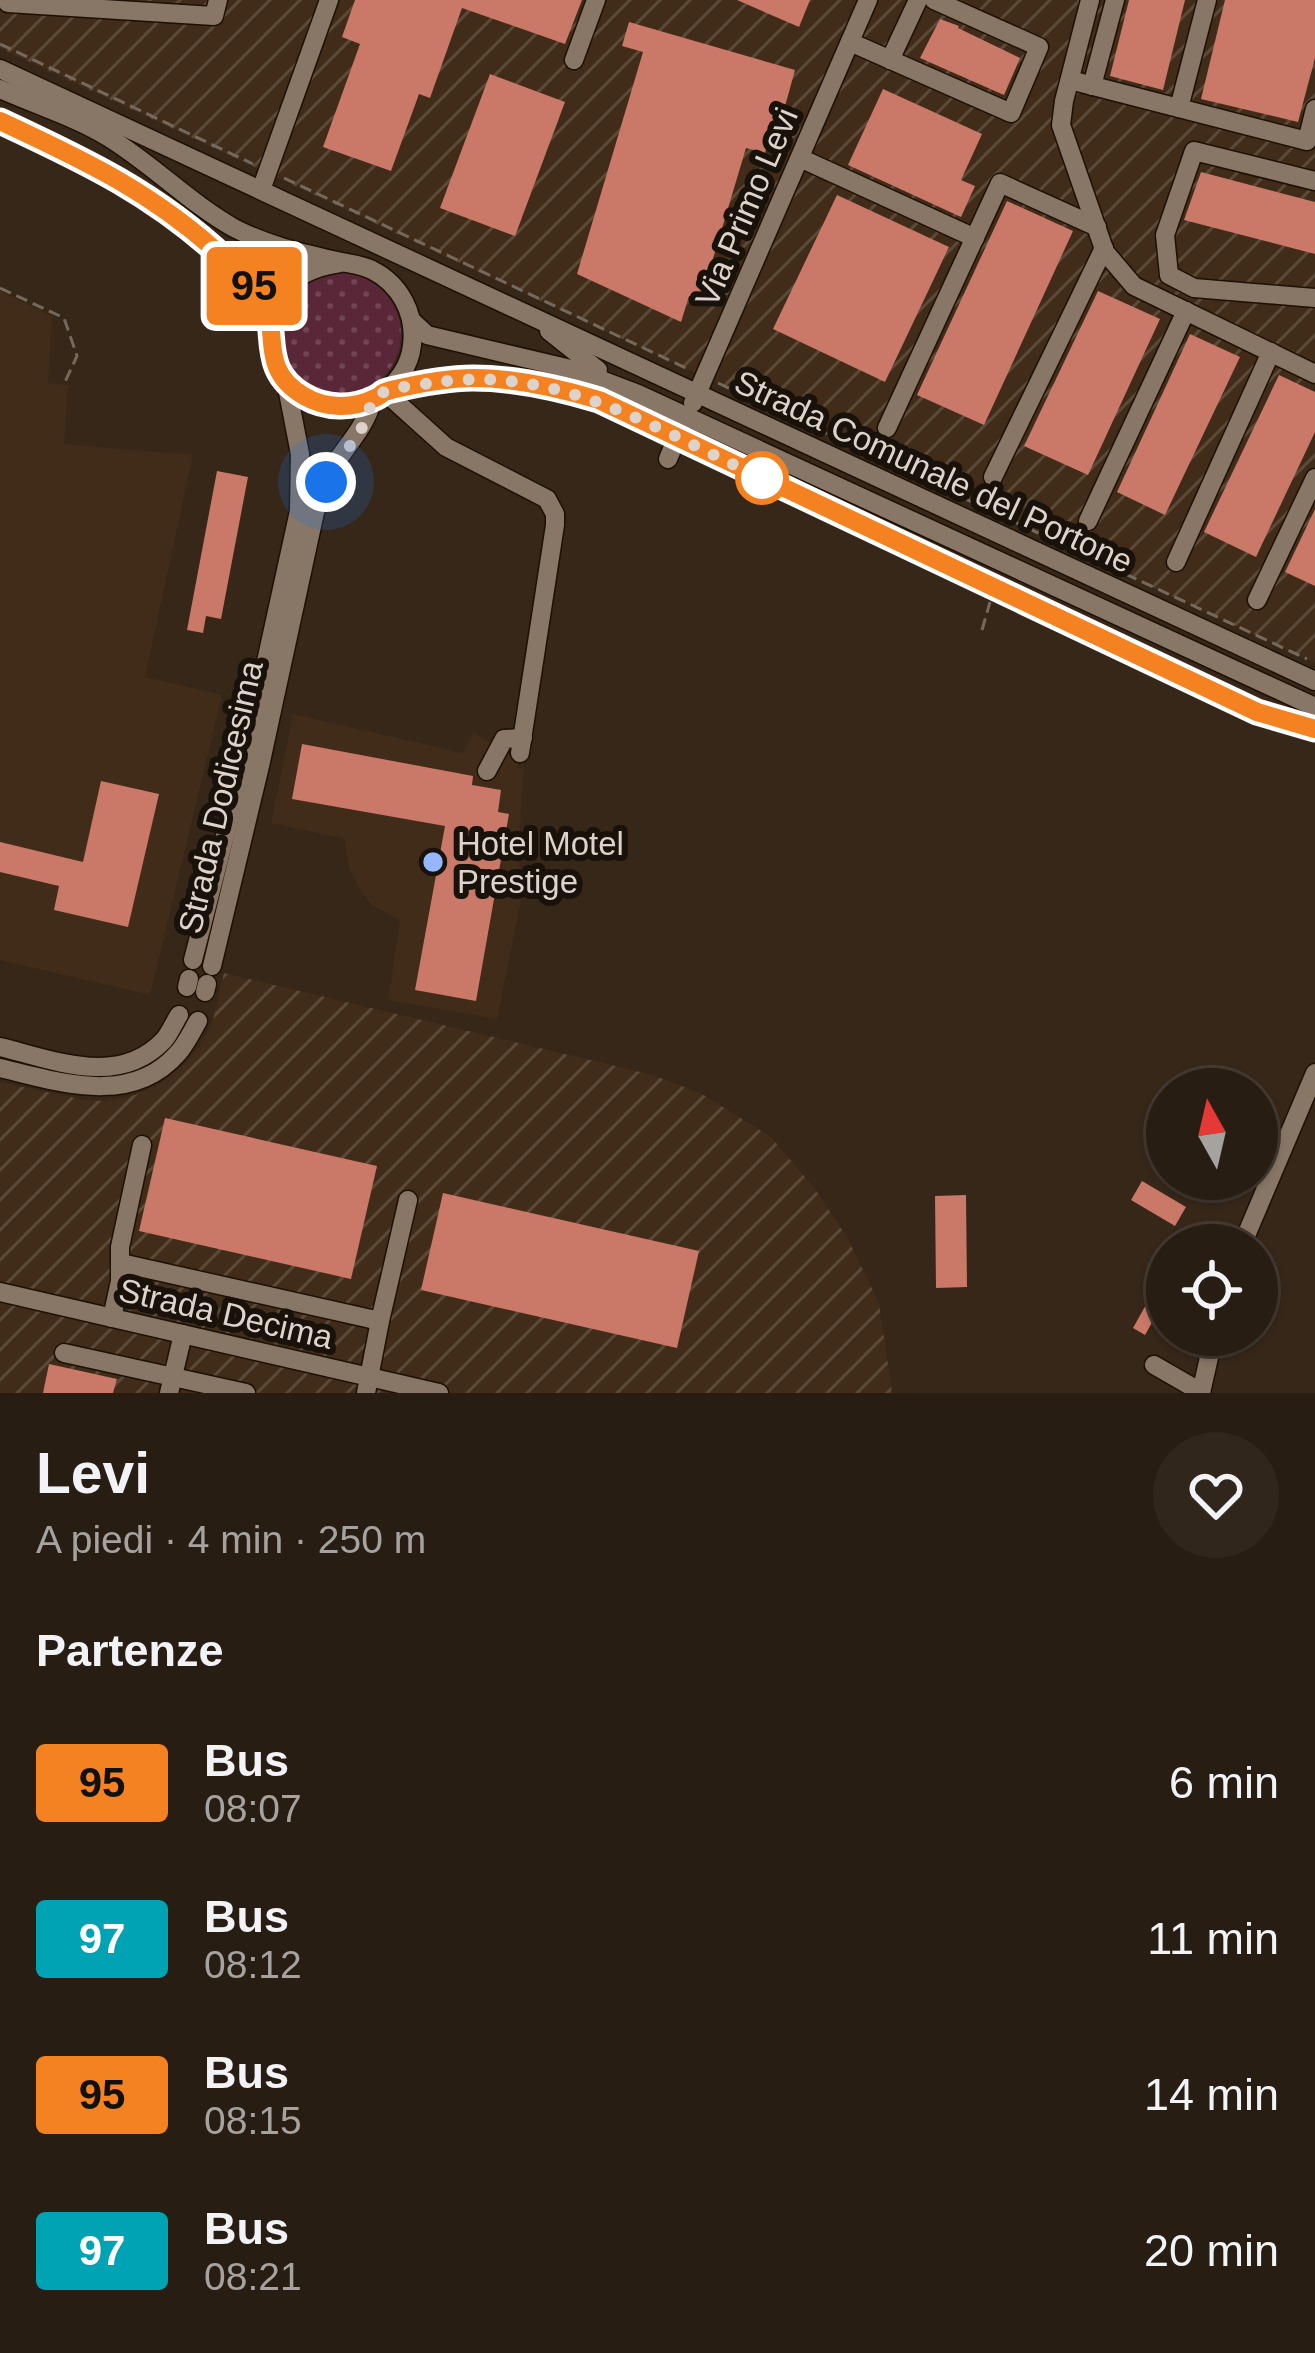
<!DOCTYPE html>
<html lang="it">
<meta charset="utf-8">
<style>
body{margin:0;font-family:Arial,sans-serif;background:#30261c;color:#f1f3f6;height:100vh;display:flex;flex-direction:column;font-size:45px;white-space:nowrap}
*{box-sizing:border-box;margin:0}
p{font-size:39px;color:#a5a2a0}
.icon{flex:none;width:66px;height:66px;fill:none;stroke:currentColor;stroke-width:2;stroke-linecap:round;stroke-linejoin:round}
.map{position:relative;height:1393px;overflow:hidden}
.sheet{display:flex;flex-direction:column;background:#281d13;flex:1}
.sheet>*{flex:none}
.badge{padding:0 24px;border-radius:9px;font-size:42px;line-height:78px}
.needle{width:78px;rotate:352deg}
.controls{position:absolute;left:1146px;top:1068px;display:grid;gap:24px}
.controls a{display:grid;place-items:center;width:132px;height:132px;border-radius:50%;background:#281d13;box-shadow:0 3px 9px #0004,0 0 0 3px #443b33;font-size:60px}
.you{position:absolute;width:60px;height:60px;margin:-30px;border:9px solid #fff;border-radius:50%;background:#1a73e8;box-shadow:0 0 0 18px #1a73e833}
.map>.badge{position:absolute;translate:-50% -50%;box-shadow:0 0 0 6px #fff}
h2{padding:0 36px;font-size:45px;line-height:108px}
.round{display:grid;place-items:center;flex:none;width:126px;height:126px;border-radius:63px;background:#30261c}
.overview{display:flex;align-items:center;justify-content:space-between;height:204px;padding:0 36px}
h1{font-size:57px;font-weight:700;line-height:90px}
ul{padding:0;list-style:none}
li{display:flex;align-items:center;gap:36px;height:156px;padding:0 36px}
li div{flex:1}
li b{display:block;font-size:45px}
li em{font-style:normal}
li .badge{min-width:132px;font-weight:700;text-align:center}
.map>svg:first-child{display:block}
.built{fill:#412c19}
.industrial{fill:url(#industrial-furrows)}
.green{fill:url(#green-dots)}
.building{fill:#ca7868}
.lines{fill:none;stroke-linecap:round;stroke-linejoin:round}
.minor-casing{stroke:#1d1004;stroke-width:21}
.path{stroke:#75685c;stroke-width:3;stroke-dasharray:12 6;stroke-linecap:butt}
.minor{stroke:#887666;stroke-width:18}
.line-casing{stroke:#fff;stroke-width:27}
.line{stroke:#f58220;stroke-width:18}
.walk{stroke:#ddd3cb;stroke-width:12;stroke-dasharray:0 21.6}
.stop-dot{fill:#fff;stroke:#f58220;stroke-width:6}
.poi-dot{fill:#95b7fd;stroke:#18120b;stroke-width:4.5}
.labels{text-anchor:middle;stroke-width:12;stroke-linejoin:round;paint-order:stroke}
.street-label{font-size:33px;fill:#ddd3cb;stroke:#18120b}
.poi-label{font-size:33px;fill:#ddd3cb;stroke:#18120b;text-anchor:start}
</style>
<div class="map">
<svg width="1315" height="1393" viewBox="0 0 1315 1393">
<defs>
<pattern id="industrial-furrows" width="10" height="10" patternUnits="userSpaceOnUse" patternTransform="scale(3)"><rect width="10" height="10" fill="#412c19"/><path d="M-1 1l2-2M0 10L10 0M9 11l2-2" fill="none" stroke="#5c4a39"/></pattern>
<pattern id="green-dots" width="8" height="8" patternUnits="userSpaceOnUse" patternTransform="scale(3)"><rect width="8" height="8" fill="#5a2739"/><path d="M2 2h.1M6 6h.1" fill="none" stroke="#714554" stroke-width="1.8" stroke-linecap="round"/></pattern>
</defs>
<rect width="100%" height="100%" fill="#362719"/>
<g class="built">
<polygon points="0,291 52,316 48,383 68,385 64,444 193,455 145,677 222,695 150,995 0,960"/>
<polygon points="293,714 463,753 474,732 511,756 518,762 518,767 524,769 518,857 523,891 497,1019 388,1000 400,920 373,906 362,893 349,867 345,839 271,823"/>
</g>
<g class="industrial">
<polygon points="0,0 1315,0 1315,663 0,48"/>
<polygon points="224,973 653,1075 702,1094 771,1137 815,1189 848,1239 879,1303 892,1393 0,1393 0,1082 84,1100 108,1101 135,1095 159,1084 185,1064 201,1044 212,1024"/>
</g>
<circle class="green" cx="340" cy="334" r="61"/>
<g class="building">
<polygon points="355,0 582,0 565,44 462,8 430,98 419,94 391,171 323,147 360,44 342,37"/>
<polygon points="737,0 810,0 799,27"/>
<polygon points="1129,0 1185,0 1163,90 1110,76"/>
<polygon points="1225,0 1315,0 1315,58 1298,122 1201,99"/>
<polygon points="940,19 959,26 958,28 1020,58 1004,95 920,58"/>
<polygon points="629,22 795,70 784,110 778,108 765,153 746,148 701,299 689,296 681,322 577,274 643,52 622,46"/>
<polygon points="490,74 565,102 515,236 440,208"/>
<polygon points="883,89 982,134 961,180 975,186 961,217 848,165"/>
<polygon points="1201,172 1315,202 1315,254 1184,220"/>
<polygon points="837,195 949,247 885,382 773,329"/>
<polygon points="1007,201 1073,231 984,425 917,395"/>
<polygon points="1098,291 1160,319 1088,475 1024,446"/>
<polygon points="1190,334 1240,357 1165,515 1117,492"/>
<polygon points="1279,375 1315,392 1315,432 1256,557 1204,532"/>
<polygon points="217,471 248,477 221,619 206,616 203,633 187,630"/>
<polygon points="1315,509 1315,586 1285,572"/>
<polygon points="302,744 473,776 472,785 501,790 498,812 509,814 476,1001 415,990 445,826 292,799"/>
<polygon points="101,781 159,794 128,927 54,910 59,886 0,872 0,842 83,862"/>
<polygon points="165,1118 377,1166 351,1279 139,1231"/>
<polygon points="1142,1181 1186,1207 1175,1226 1131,1200"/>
<polygon points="443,1193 699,1251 677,1348 421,1290"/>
<polygon points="966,1195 967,1287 936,1288 935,1196"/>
<polygon points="1167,1267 1167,1296 1145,1335 1133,1328"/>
<polygon points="49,1364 117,1379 113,1393 43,1393"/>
</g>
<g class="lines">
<g class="minor-casing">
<g id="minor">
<polyline points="8,0 8,3 214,16 218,0"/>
<polyline points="1090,0 1064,101 1061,125 1105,252 1134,286 1315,374"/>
<polyline points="850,42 1011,113 1039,47 934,0"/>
<polyline points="574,60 596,0"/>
<polyline points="890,60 918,0"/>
<polyline points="0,69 1315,681"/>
<polyline points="1070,80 1307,141 1315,109"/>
<polyline points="1092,86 1115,0"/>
<path d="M0,89C36,105 75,117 108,137C152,164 191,204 234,228C266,245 302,253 337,261C349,264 361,264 372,270C400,284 416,314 412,345C410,366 396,386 378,396C354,410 324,410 301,394C253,362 284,320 257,289C248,278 235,268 224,258C157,195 83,159 0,121"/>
<polyline points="1179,108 1207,0"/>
<polyline points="800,158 975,238"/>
<polyline points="1315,181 1194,151 1165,235 1169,275 1194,288 1315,298"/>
<polyline points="261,190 329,0"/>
<polyline points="412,321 427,335 575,370 638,394 1315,707"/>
<path d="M270,322C282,284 300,269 340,263"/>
<polyline points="549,331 598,370"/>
<path d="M385,392C413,386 441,379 469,378C512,376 558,388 599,400L1257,712L1315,729"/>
<polyline points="385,392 446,447 547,499 555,514 555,525 520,753"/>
<polyline points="693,403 868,0"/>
<polyline points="887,428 1000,183 1097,227"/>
<polyline points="668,459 681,428"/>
<polyline points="993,477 1104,248"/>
<polyline points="1088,521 1186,311"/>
<polyline points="1176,562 1271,352"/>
<polyline points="1257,600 1315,478"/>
<polyline points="487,771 504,739 523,738"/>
<polyline points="193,960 244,762 299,511 300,454 286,382"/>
<path d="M212,966L260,766L315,512C322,493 327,474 339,458C353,438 366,424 373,399"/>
<polyline points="187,987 189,979"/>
<polyline points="205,992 207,984"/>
<path d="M0,1047C54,1060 119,1088 164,1040C170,1033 174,1023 179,1015"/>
<path d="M0,1068C59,1082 131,1107 178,1053C186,1044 192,1031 198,1021"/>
<polyline points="1242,1245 1315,1073"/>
<polyline points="121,1263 380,1321 408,1200"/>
<polyline points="0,1292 439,1393"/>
<polyline points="112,1318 120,1281 120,1247 142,1145"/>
<polyline points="64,1353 246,1393"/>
<polyline points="1154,1365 1201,1392"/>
<polyline points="169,1393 183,1334"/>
<polyline points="366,1393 380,1321"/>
<polyline points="1201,1393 1214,1335"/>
</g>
</g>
<g class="path">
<polyline points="0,44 253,164"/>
<polyline points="284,178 688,369"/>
<polyline points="0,288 64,318 77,356 64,384"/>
<polyline points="718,383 1307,659"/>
<polyline points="982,630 990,602"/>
</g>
<use href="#minor" class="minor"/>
</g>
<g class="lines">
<g class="line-casing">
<path id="line" d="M0,121C86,161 156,194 226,260C237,270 251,280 259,292C284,325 254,367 304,396C326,409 353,409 375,398C387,392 377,394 391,390C417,384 446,378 473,378C515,378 559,388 599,400L1257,712L1315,729"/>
</g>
<use href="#line" class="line"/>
<path class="walk" d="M326,482C337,460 355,443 366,420C369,412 370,402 377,396C390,386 415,386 431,383C557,363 653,428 762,478"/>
</g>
<circle class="stop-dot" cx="762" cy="478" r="24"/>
<circle class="poi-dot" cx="433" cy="862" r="12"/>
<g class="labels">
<g class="street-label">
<text transform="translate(746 207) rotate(-67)" y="12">Via Primo Levi</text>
<text transform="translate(934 471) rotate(25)" y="12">Strada Comunale del Portone</text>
<text transform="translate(220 797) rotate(-77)" y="12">Strada Dodicesima</text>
<text transform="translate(226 1313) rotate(13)" y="12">Strada Decima</text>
</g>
<g class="poi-label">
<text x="457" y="855">Hotel Motel<tspan x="457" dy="38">Prestige</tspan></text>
</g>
</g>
</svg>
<div class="controls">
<a><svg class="needle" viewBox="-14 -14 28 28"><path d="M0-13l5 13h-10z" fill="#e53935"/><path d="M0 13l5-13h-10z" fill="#a5a2a0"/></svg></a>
<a><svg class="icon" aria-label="locate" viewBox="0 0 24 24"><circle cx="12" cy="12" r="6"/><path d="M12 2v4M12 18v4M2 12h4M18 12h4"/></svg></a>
</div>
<div class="you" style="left:326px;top:482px"></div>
<b class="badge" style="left:254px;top:286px;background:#f58220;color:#111">95</b>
</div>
<section class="sheet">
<div class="overview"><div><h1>Levi</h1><p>A piedi · 4 min · 250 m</p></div><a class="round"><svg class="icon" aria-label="heart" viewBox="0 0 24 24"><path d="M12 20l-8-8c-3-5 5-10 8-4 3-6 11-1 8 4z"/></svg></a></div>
<h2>Partenze</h2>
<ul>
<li><span class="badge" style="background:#f58220;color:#111">95</span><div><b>Bus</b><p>08:07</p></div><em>6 min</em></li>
<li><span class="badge" style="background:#00a3b4;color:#fff">97</span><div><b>Bus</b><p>08:12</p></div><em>11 min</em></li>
<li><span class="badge" style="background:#f58220;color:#111">95</span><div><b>Bus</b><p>08:15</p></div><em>14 min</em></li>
<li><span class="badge" style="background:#00a3b4;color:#fff">97</span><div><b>Bus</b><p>08:21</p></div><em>20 min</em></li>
</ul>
</section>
